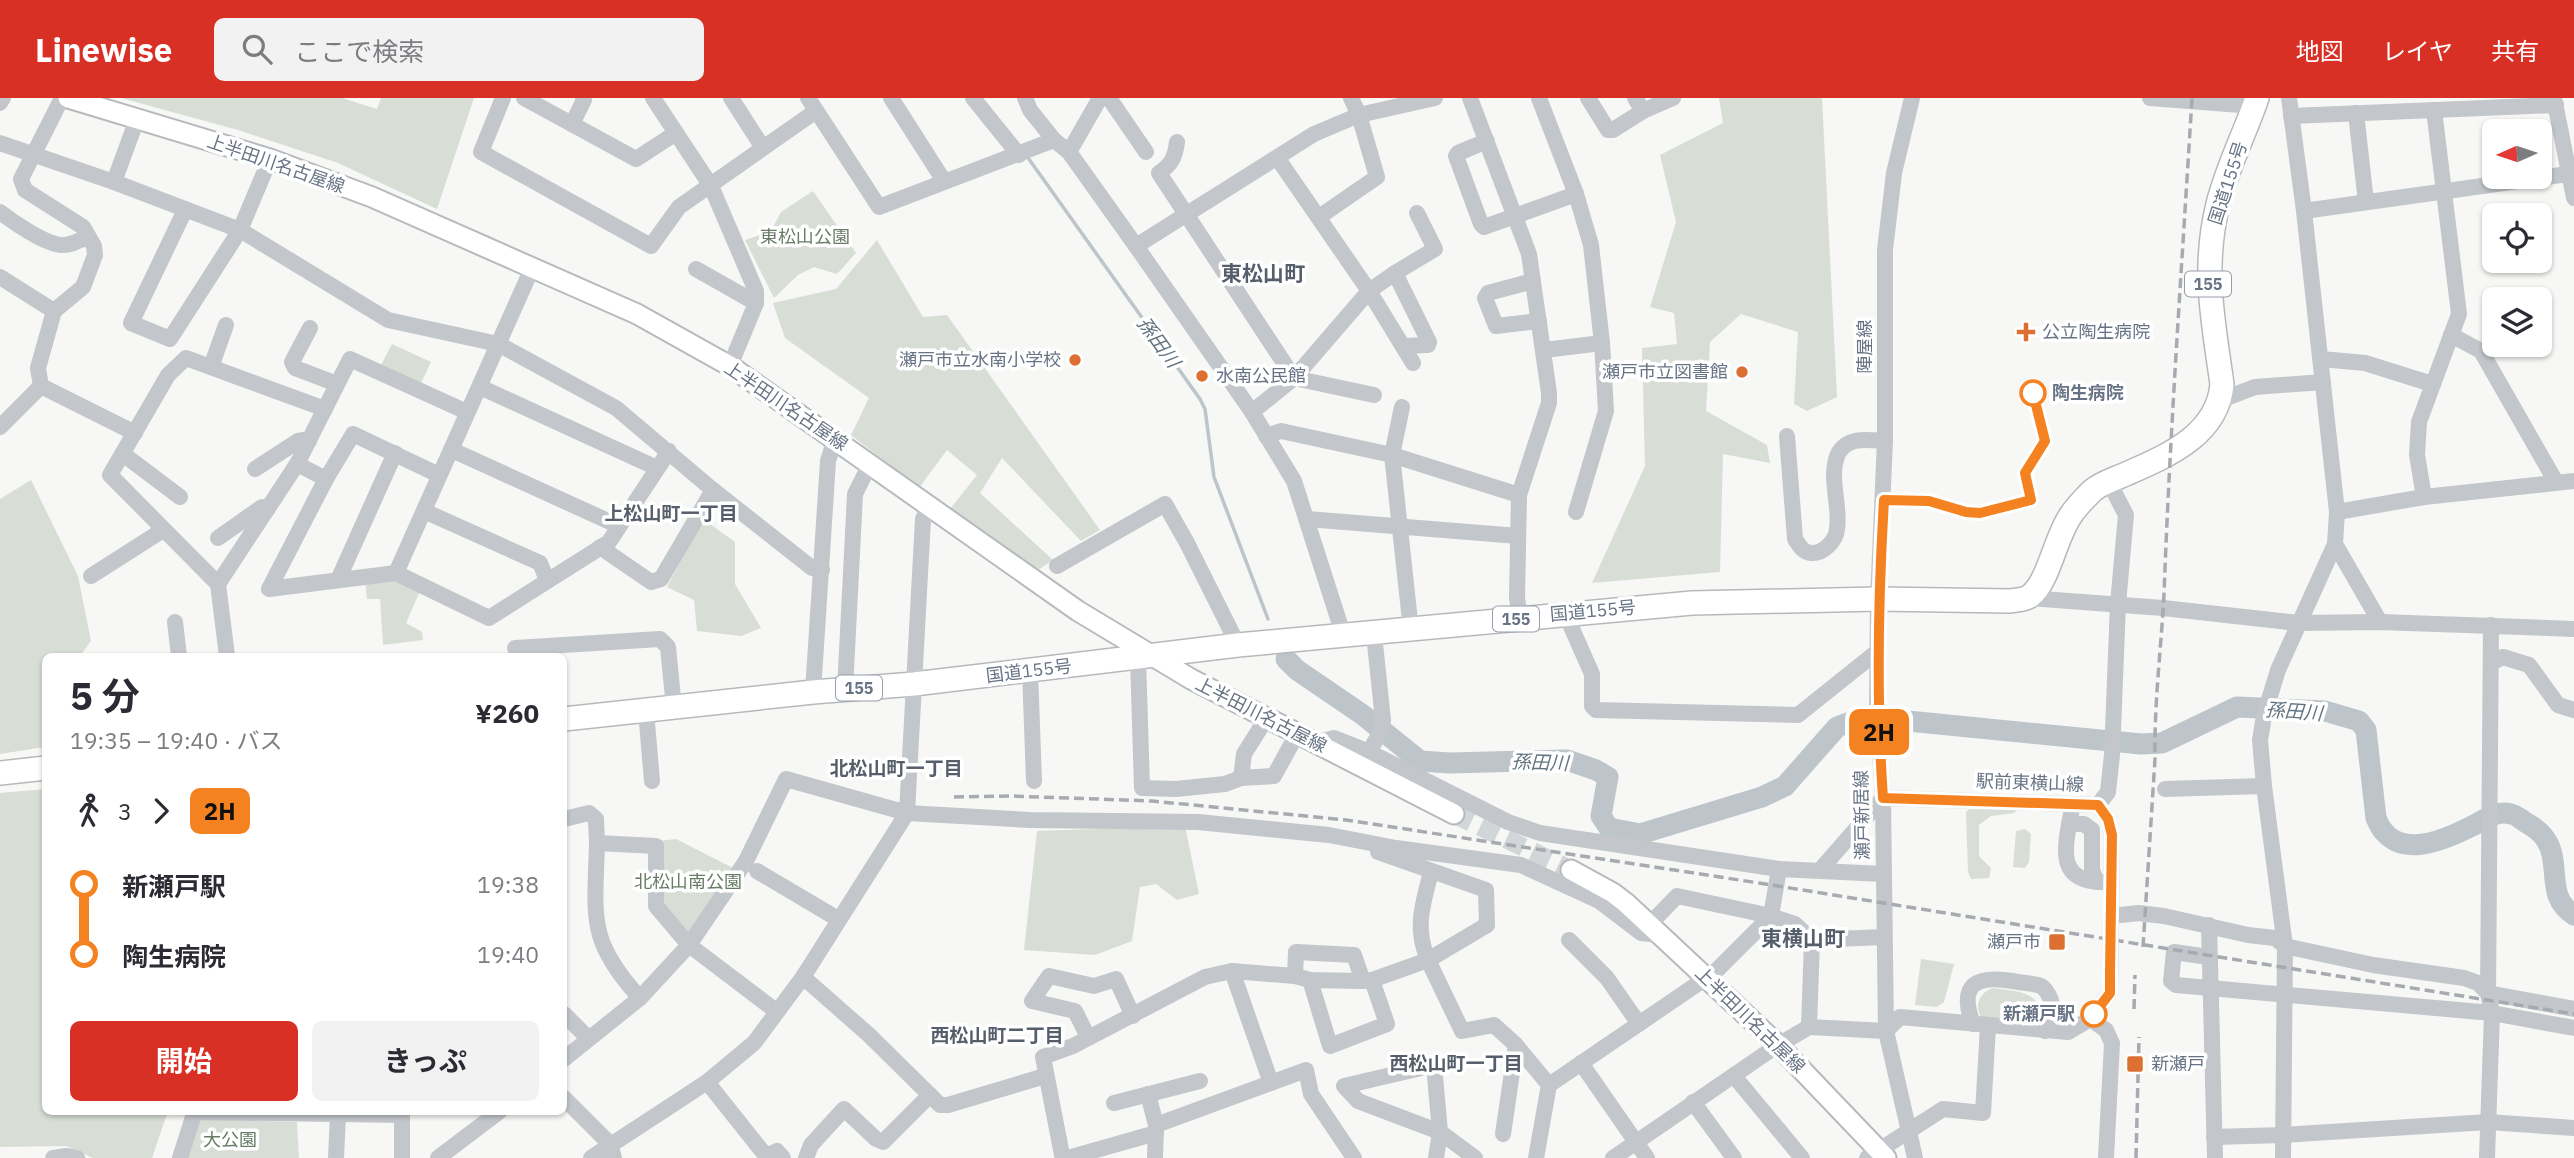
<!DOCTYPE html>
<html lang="ja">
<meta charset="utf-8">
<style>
body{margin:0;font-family:"IBM Plex Sans","Noto Sans JP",sans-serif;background:#f2f2f3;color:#2b2b33;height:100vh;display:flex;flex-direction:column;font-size:26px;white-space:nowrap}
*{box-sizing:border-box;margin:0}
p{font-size:23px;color:#7c7c81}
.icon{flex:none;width:38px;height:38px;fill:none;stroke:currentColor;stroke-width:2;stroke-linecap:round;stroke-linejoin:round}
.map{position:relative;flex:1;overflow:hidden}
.sheet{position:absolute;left:42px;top:555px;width:525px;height:462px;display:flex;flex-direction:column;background:#fff;border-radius:10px;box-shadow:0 2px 5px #0004}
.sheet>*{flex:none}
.badge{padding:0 14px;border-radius:10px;font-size:24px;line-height:46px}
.needle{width:46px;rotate:267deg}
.tools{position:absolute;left:2482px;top:21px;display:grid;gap:14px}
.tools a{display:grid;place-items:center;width:70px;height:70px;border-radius:10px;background:#fff;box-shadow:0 2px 5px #0004;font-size:35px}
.map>.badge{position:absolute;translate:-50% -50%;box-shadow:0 0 0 4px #fff}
.legs{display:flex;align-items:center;gap:10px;height:77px;padding:0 28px;font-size:23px}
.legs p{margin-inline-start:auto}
.head{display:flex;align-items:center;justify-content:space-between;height:119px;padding:0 28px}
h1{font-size:38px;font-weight:700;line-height:52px}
.action{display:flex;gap:14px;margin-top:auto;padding:14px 28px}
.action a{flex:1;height:80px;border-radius:10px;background:#d93025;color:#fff;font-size:28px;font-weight:700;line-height:80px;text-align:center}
.action a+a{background:#f2f2f3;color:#2b2b33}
ul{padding:0 28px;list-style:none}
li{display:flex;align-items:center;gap:24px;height:70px;font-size:26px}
li i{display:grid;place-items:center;width:10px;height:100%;margin:0 9px;background:currentColor}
li i::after{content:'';width:18px;height:18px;margin:-9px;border:5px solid;border-radius:50%;background:#fff}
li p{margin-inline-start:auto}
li:first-child i{background:linear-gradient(#0000 50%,currentColor 0)}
li:last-child i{background:linear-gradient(currentColor 50%,#0000 0)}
header{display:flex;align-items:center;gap:42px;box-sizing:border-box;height:98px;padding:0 35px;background:#d93025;color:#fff}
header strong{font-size:33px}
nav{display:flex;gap:38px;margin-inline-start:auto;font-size:24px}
.search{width:490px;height:63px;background:#f2f2f3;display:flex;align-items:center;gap:18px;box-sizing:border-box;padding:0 24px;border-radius:10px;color:#7c7c81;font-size:26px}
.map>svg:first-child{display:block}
.green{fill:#d8ded6}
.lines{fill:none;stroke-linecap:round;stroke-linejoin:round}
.stream{stroke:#bdc5cb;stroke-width:3.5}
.river{stroke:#bdc5cb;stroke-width:21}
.major-tunnel{stroke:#d3d6d9;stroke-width:19;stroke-dasharray:19 10;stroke-linecap:butt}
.major-casing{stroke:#b6babe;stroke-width:23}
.highway-casing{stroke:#b6b9bc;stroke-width:26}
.minor{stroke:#c3c6ca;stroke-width:16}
.major{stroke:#fff;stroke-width:19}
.highway{stroke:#fff;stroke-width:23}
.rail{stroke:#a6aab1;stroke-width:3.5;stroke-dasharray:10 5;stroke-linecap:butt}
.line-1-casing{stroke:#fff;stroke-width:16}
.line-1{stroke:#f58220;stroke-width:10}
.poi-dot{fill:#dd7030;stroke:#fff;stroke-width:2.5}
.stop-1-dot{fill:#fff;stroke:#f58220;stroke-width:3.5}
.labels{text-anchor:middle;stroke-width:7;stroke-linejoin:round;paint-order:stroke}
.shield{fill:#fff;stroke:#959eaa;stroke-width:2}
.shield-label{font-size:16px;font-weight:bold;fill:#687485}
.street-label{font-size:18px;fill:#687485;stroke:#fff}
.park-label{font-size:18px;fill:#687c66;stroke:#fff}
.poi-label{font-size:18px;fill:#687485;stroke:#fff;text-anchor:start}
.stop-label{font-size:18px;font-weight:bold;fill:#687485;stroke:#fff;text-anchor:start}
.water-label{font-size:19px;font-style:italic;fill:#637480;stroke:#fff}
.neighbourhood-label{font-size:19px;font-weight:bold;fill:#555e6a;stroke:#fff}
.quarter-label{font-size:21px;font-weight:bold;fill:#555e6a;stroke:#fff}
</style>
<header>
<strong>Linewise</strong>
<div class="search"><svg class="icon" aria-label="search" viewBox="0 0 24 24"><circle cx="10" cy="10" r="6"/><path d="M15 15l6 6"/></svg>ここで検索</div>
<nav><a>地図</a><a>レイヤ</a><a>共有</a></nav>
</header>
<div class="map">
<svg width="2574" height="1060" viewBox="0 0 2574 1060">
<rect width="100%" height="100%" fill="#f7f7f5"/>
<g class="green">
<polygon points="121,0 342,0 377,11 381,0 474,0 437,111 338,65 238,32"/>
<polygon points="1719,0 1822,0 1837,299 1807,313 1794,306 1798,234 1741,216 1710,244 1706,313 1767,347 1770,365 1723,356 1720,474 1592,485 1645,368 1642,250 1677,246 1674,215 1650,209 1676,124 1660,57 1723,25"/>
<polygon points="813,93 856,155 837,176 814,169 798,177 774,200 745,142 771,133 781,114"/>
<polygon points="877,142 923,219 947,217 1100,432 1081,443 1002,360 980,395 1053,462 1038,472 950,411 977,377 947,352 919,390 851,337 869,300 785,240 773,205 836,191"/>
<polygon points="392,246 431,264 420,287 380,269"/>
<polygon points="31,382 78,478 91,543 80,558 46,558 45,649 0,656 0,401"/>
<polygon points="703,421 735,444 735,486 761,530 741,538 697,533 694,502 667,489"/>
<polygon points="389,478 420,493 406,525 422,534 423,542 383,547 380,501 367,501 365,481"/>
<polygon points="45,691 46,1013 168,1013 152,1060 93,1060 66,1048 0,1049 0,695"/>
<polygon points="1973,708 2019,710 2014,715 1991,718 1979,727 1979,758 1991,770 1989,780 1971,781 1968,774 1966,714"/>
<polygon points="1185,728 1199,796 1177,802 1156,786 1140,789 1132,843 1095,857 1024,852 1037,733"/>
<polygon points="2025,731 2031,736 2029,764 2025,770 2013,769 2016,733"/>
<polygon points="676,741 735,771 688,836 657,806 658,743"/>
<polygon points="1921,861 1954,866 1944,904 1937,909 1915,907"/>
<path d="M1993,890C2011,893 2038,892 2040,914L2034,923L1981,919C1974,907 1980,894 1993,890Z"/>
<polygon points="199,1021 297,1024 299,1060 187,1060"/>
</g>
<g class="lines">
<polyline class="stream" points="1026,57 1200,301 1205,311 1214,379 1268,521"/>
<g class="river">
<polyline points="1286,561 1297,572 1363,617 1420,663 1450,665 1567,662 1596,672 1608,679 1601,718 1609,730 1640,736 1762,699 1785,688 1837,629 1861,620"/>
<path d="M1898,622L2141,646L2162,645L2237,609L2325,613L2359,623L2366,632L2376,720C2393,764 2441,744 2472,728C2485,722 2496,712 2511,716C2517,717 2524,724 2530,727C2572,752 2538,795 2574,817"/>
</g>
<polyline class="major-tunnel" points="1454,716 1571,772"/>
<g class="major-casing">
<g id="major">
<polyline points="68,0 270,61 372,99 637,216 730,268 1078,513 1191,581 1454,716"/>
<polyline points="1571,772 1613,795 1626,805 1778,947 1886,1060"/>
</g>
</g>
<g class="highway-casing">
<g id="highway">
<path d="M564,621L813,594L914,586L1238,547L1692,505L1878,501L2010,503C2016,502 2025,502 2030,498C2049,484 2055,439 2071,417C2076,409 2085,400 2092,393C2101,385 2115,381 2126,376C2167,358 2218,337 2222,286C2213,222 2202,171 2218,106C2227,70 2245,35 2257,0"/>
<polyline points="0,675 46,670"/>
</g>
</g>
<g class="minor">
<polyline points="62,0 21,81 25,92 83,129 94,148 95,157 83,189 54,213 38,270 41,288 135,335"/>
<polyline points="503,0 481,54 651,148 679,109 816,13"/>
<polyline points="524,0 636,61 676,35"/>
<polyline points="653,0 711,88 756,193 756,205 730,268"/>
<polyline points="731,0 763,50"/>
<polyline points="808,0 879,109 1054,42"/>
<polyline points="891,0 944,83"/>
<polyline points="973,0 1019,57"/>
<polyline points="1025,0 1030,12 1054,42 1069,54 1136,148 1252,314 1294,383 1344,539"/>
<polyline points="1109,0 1146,54"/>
<polyline points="1470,0 1529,156 1549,295 1549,305 1519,397 1517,500 1520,520"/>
<polyline points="1539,0 1576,96 1591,147 1602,245 1544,252"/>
<polyline points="1588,0 1608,32 1613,32 1643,13"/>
<polyline points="1635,0 1643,13 1673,0"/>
<polyline points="1912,0 1894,75 1885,152 1885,343 1878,501 1877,610 1883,700 1886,933 1915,1060"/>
<polyline points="2150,0 2254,8"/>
<polyline points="2554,0 2574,100"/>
<polyline points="0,5 3,0"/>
<polyline points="2356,15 2366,104"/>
<polyline points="2291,18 2556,7"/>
<polyline points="572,26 584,2 583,0"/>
<polyline points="1487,43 1458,55 1456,58 1481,126 1484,129 1576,96"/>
<path d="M1177,44C1175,59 1172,66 1159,75L1294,280L1374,297"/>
<polyline points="0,45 114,84 240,132 388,222 498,246 616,310 713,392 812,470 822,472"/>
<polyline points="1069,54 1100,0"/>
<polyline points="1278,61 1369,193 1413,265"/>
<polyline points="114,84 137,21"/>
<polyline points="185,112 131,225 170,241 240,132 270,61"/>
<polyline points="2304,113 2568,76"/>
<path d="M0,114C13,124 45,146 61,147C69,148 81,142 88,138"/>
<polyline points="1319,119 1377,79 1359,17 1351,0"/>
<polyline points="1136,148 1314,36 1359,17 1435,0"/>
<polyline points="696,171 756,205"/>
<polyline points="1395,175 1435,151 1417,115"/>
<polyline points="0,179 54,213"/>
<polyline points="1533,183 1488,195 1485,200 1496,228 1539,223"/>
<polyline points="310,230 292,264 295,270 337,286"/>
<polyline points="2451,237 2481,253 2556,384"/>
<polyline points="2321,261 2365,265 2432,286"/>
<polyline points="211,269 226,227"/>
<polyline points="480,289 657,370"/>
<polyline points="2221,302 2255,289 2323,284"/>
<polyline points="1402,309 1392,357 1411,532"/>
<polyline points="1252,314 1294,280 1369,193 1395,175 1429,244 1428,247 1404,248"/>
<polyline points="0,329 41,288"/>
<polyline points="1266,338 1281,333 1392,357 1519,397"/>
<path d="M1787,338L1795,441C1799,447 1802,454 1811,455C1823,456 1836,443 1837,431C1841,407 1827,377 1839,354C1849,338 1869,342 1885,343"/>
<polyline points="452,352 619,428"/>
<polyline points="123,356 180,399"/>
<polyline points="297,366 326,381"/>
<polyline points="255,371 298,343 304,342 309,343"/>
<polyline points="439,377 353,336 326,381 269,491 396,475 489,520 609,444 669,353"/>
<polyline points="2424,399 2417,357 2419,324 2459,216 2434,12"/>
<polyline points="424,413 540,465 547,482"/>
<polyline points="1576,414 1606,313 1602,245"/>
<polyline points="2337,414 2424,399 2574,383"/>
<polyline points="1307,421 1518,438"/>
<polyline points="218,440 262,409 267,412"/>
<polyline points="2335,446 2380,524"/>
<polyline points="600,449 651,484 661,481 713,392"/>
<polyline points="1057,468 1165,406 1187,445 1238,547"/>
<polyline points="396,475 533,168"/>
<polyline points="91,478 163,432"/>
<polyline points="338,482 395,355"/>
<polyline points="218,486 297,366 350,261 467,314"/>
<polyline points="2029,500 2163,510 2298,525 2380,524 2574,531"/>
<polyline points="1570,515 1569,524 1592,576 1592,608 1596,612 1798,617 1878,553"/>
<polyline points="175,524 179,558"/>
<polyline points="515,550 660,541 668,549 674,610"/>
<polyline points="227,558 218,486 110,377 168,277 186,260 325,311"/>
<polyline points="1138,560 1142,690 1176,691 1225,686 1241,680 1274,678 1297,636"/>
<polyline points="2491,565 2503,559 2529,567 2558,607 2574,612"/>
<polyline points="1030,573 1034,683"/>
<polyline points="845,592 855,396 870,366"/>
<polyline points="813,594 828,363 835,341"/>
<polyline points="646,613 652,683"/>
<polyline points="1316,645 1334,640 1369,654 1508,724 1540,735 1779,771 1883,776"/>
<polyline points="1369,654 1381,633 1383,622 1374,536"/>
<polyline points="1241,680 1244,656 1266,621"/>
<polyline points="2165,691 2264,688"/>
<polyline points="1883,700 2098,707 2108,721 2112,738 2110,895 2103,904"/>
<path d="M2073,706C2065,749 2052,787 2111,784"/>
<polyline points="2098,707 2108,694 2112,657 2118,506 2126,417 2109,384"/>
<polyline points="564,721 589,715 596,721 597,745 656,748 656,808 689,847 640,900 564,961"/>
<polyline points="2069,726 2084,726 2092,732 2092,772 2097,784"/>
<path d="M597,745C595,819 587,842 640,900"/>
<path d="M1378,754L1486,792L1487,827L1428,862C1414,829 1423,806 1431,774"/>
<polyline points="1821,771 1883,700"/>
<polyline points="757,773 838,821"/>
<polyline points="2111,818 2139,815 2164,818 2248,837 2275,840 2285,848 2373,867 2464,880 2478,885 2488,895 2574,911"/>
<polyline points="1649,827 1677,798 1771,818 1795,826 1812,842 1809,929"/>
<polyline points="2209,827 2215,1060"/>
<polyline points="1569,842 1607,880 1639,926"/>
<polyline points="1812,842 1884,839"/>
<polyline points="2209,859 2174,854 2171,883 2176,887 2492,915 2574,930"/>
<polyline points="1232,873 1271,985"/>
<polyline points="1295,878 1296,854 1354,857 1363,883"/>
<polyline points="803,879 869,937 940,1007 948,1007 1045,978"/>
<polyline points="1310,882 1330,948 1387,926 1372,882"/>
<polyline points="776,913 689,847 746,763 786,681 907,715 1030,722 1198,724 1329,737 1396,750 1521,767 1599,803 1641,835 1660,837"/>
<polyline points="564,916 588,940"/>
<polyline points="2090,921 2106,932 2112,945 2106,1060"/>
<path d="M1973,926C1958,886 1976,877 2013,883C2021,885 2033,885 2041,888C2046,891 2051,900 2052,906C2054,915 2048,925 2045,933"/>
<polyline points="1886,933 1900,919 2068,934 2090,921 2094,916"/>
<polyline points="1088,939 1075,913 1032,903 1049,878 1094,888 1116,881 1133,918"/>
<polyline points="1581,965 1647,1060"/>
<polyline points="1734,978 1802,1060"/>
<polyline points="707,984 766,1058 765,1060"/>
<polyline points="1148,996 1156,1027 1155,1060"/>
<polyline points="564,1000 610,1046 614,1060"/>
<polyline points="1693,1004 1734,1060"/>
<polyline points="1114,1005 1200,983"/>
<polyline points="402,1013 402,1060"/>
<polyline points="195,1014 401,1017"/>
<polyline points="1156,1027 1306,972 1311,996 1354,1060"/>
<polyline points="1503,1036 1516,947"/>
<polyline points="2214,1039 2283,1037 2488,1024 2574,1030"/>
<polyline points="766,1058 777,1053 783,1060"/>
<polyline points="53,1060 67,1058 77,1060"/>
<polyline points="180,1060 195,1013"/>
<polyline points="336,1060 338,1016"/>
<polyline points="438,1060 500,1013"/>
<polyline points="591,1060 707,984 754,945 803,879 907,715 923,421 930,407"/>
<polyline points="806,1060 811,1047 844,1011 876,1041 883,1044 930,997"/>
<polyline points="1066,1060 1062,1057 1043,959 1073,948 1205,879 1232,873 1295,878 1310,882 1363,883 1372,882 1428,862 1462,933 1494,927 1516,947 1549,987"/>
<polyline points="1068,1060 1156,1035"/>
<polyline points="1436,1060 1440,1034 1434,967 1344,988 1358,1003 1440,1034 1475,1060"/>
<polyline points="1536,1060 1549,987 1715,874 1771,818 1779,771"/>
<polyline points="1613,1060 1778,947 1809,929 1886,933"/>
<polyline points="1867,1060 1943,1011 1983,1015 1988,928"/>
<polyline points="2283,1060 2285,848 2264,688 2260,642 2264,618 2278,572 2335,446 2337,414 2304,113 2289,0"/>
<polyline points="2487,1060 2492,915 2488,895 2491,527"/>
</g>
<use href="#major" class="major"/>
<use href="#highway" class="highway"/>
<g class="rail">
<polyline points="954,699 1011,698 1152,703 1346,722 1759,785 2574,916"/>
<path d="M2143,849L2155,661C2154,606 2161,552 2164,497C2170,331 2182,166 2192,0"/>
<polyline points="2134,911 2135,877"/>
<polyline points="2136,1060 2139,939"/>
</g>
</g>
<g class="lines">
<g class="line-1-casing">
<path id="line-1" d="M2033,295L2045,343L2025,375L2031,402L1980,415L1966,414L1929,403L1884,402C1878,502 1876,600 1883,700L2098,707L2108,721L2112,737L2110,875V895L2094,916"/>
</g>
<use href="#line-1" class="line-1"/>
</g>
<g class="poi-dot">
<path d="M2022.5 223.5h7v7h7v7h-7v7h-7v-7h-7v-7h7z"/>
<circle cx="1075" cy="262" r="7"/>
<circle cx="1742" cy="274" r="7"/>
<circle cx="1202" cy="278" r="7"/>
<rect x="2048" y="835" width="18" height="18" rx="3.5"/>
<rect x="2126" y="957" width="18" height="18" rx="3.5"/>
</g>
<g class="stop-1-dot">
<circle cx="2033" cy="295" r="12"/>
<circle cx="2094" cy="916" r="12"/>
</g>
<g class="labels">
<g class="shield">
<rect x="2185" y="173.5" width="46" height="25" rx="5"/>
<rect x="1493" y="508.5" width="46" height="25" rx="5"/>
<rect x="836" y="577.5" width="46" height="25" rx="5"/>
</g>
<g class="shield-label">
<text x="2208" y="192">155</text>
<text x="1516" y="527">155</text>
<text x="859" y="596">155</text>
</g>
<g class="street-label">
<text transform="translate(276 66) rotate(19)" y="6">上半田川名古屋線</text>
<text transform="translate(2228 85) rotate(-72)" y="6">国道155号</text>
<text transform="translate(1865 249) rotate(-90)" y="6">陣屋線</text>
<text transform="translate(786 308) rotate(34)" y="6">上半田川名古屋線</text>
<text transform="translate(1593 513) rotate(-5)" y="6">国道155号</text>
<text transform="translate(1029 573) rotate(-7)" y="6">国道155号</text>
<text transform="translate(1261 617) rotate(27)" y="6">上半田川名古屋線</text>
<text transform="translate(2030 685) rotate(2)" y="6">駅前東横山線</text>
<text transform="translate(1862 717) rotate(-91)" y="6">瀬戸新居線</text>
<text transform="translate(1750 922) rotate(44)" y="6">上半田川名古屋線</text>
</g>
<g class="park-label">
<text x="805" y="145">東松山公園</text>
<text x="688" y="790">北松山南公園</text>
<text x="230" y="1048">大公園</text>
</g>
<g class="poi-label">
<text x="2042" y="240">公立陶生病院</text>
<text x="1061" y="268" text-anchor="end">瀬戸市立水南小学校</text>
<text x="1728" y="280" text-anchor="end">瀬戸市立図書館</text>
<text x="1216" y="284">水南公民館</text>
<text x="2041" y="850" text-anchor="end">瀬戸市</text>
<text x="2151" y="972">新瀬戸</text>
</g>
<g class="stop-label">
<text x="2052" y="301">陶生病院</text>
<text x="2075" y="922" text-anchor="end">新瀬戸駅</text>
</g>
<g class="water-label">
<text transform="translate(1159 244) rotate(54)" y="7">孫田川</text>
<text transform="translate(2294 613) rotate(4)" y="7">孫田川</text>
<text transform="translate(1540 664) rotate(2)" y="7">孫田川</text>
</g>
<g class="neighbourhood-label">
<text x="671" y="422">上松山町一丁目</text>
<text x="896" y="677">北松山町一丁目</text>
<text x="997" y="944">西松山町二丁目</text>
<text x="1456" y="972">西松山町一丁目</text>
</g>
<g class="quarter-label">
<text x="1263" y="183">東松山町</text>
<text x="1803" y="848">東横山町</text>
</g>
</g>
</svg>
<div class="tools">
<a><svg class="needle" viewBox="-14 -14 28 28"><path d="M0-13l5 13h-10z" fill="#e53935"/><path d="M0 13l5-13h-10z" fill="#7c7c81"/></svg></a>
<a><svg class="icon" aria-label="locate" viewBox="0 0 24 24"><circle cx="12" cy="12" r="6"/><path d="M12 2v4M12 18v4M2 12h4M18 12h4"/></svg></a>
<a><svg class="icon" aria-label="layers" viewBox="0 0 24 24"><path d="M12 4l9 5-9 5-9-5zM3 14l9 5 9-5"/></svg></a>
</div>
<b class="badge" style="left:1879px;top:634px;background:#f58220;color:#111">2H</b>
<section class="sheet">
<div class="head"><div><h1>5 分</h1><p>19:35 – 19:40 · バス</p></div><b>¥260</b></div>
<div class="legs"><svg class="icon" aria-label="walk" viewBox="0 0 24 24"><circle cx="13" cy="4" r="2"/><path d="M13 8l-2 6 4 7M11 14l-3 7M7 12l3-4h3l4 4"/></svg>3<svg class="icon" aria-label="forward" viewBox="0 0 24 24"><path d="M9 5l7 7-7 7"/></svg><b class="badge" style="background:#f58220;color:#111">2H</b></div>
<ul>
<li><i style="color:#f58220"></i><b>新瀬戸駅</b><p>19:38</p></li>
<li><i style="color:#f58220"></i><b>陶生病院</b><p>19:40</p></li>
</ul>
<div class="action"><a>開始</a><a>きっぷ</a></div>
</section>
</div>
